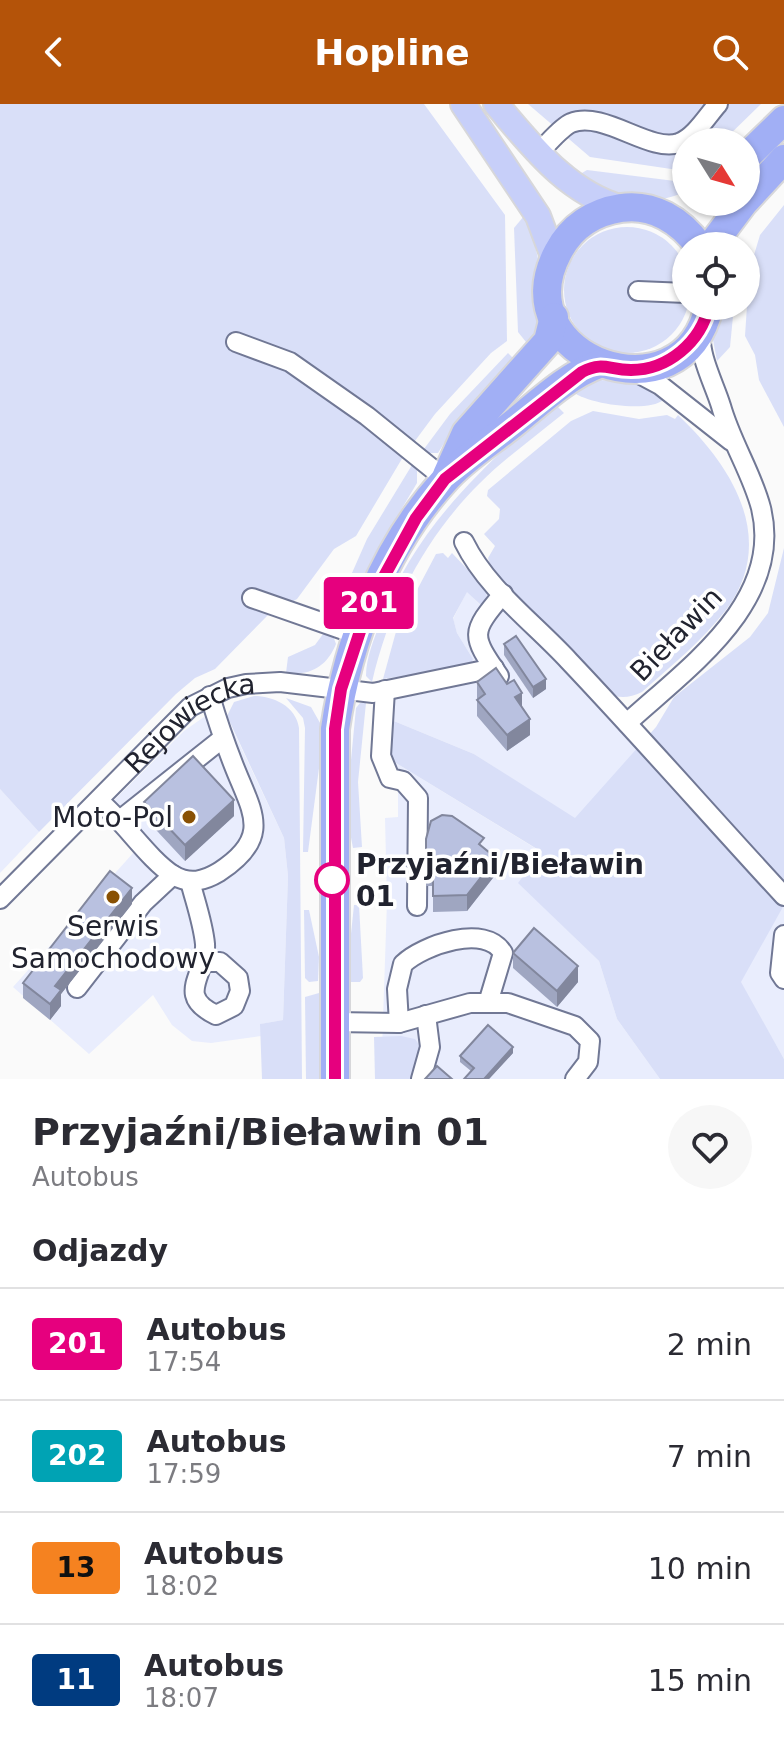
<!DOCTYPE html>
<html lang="pl">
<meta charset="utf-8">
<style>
body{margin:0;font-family:"DejaVu Sans",sans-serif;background:#f7f7f7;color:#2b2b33;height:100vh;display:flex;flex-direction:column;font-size:30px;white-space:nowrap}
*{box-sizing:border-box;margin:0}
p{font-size:26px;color:#7c7c81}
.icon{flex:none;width:44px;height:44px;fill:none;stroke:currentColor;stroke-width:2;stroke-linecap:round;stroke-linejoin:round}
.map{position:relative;height:975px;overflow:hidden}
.sheet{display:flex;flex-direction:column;background:#fff;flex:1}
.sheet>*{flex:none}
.badge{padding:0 16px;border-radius:6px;font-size:28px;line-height:52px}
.needle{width:52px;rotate:127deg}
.controls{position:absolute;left:672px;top:24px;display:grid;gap:16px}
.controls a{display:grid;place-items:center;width:88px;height:88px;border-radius:50%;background:#fff;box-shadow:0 2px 6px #0004;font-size:40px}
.map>.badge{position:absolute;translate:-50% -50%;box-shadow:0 0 0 4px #fff}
h2{padding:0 32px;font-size:30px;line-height:72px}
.round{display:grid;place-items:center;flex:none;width:84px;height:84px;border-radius:42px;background:#f7f7f7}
.overview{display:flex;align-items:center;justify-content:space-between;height:136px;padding:0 32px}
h1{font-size:38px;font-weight:600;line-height:60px}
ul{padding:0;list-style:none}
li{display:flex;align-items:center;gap:24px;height:112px;padding:0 32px;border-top:2px solid #e1e1e2}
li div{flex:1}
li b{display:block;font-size:30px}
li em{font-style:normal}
li .badge{min-width:88px;font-weight:700;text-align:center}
header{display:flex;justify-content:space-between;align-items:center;height:104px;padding:0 32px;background:#b45309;color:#fff;font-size:36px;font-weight:600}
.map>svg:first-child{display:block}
.built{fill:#e9edfd}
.green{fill:#d9dff8}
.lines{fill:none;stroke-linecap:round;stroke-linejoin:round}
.minor-casing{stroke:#717895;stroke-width:22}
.major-casing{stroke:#d7d7da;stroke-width:28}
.highway-casing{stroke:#d7d7da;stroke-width:32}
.minor{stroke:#fff;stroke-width:18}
.major{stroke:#c7cff9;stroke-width:24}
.highway{stroke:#a1aff5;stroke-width:28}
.wall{fill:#9fa6c1}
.shaded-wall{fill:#82879d}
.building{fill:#b9c1e0;stroke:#82879d;stroke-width:2}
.line-casing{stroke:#fff;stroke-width:18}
.line{stroke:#e6007e;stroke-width:12}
.poi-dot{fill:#895104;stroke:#fff;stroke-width:3}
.stop-dot{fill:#fff;stroke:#e6007e;stroke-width:4}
.labels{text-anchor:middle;stroke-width:7;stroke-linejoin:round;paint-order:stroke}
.street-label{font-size:28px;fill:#21232f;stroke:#fff}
.poi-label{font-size:28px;fill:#21232f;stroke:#fff;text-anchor:end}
.stop-label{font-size:28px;font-weight:bold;fill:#21232f;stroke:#fff;text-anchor:start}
</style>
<header><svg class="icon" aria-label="back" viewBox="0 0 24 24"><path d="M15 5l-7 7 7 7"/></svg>Hopline<svg class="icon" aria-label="search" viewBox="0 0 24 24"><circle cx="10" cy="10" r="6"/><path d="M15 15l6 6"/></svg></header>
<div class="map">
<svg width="784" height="975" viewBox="0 0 784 975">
<rect width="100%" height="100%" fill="#fafafa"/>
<g class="built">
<polygon points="486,485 641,642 575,715 474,650 389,615 383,575 471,562 473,555 457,529 453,515 467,487 482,503"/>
<polygon points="221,601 284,734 288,772 283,916 261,920 261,932 211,939 192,937 172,921 153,891 89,950 13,883 134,748 100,710 184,627"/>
<polygon points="391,656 543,749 519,779 599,857 617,915 660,975 381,975 387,797 385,714 398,713 398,666"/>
<polygon points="0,685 39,728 0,769"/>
<polygon points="783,802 784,803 784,955 740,878"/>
</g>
<g class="green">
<polygon points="0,0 424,0 505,111 507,237 491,249 435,310 403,353 356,432 334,445 297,495 267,512 215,565 195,574 176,590 39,728 0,685"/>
<polygon points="528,0 761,0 722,38 686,38 686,65 678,66 590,53"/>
<path d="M587,66L683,78L686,87C648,106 611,93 577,72Z"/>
<polygon points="784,101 784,323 759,276 755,251 745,232 749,172 754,151 760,131"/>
<path d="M524,112C542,153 551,202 530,243L518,228L514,124Z"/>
<circle cx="627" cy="186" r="63"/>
<polygon points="721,202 734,202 730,243 717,257 713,236"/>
<polygon points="508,249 517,258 448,333 438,349 421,349 450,310"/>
<path d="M594,275L639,281L663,296C649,309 583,300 571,286Z"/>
<path d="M555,300L564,309C536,332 505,354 479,380C424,435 390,502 372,578L366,572C366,554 374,535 380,519C413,426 483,362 555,300Z"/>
<path d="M593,307L639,315L667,311L675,315L678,311C733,363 778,436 726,506C702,537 671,562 642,588C629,594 620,595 606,589L491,465L488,454L495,442L484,430L499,415L500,405L487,392L488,386L571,317Z"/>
<polygon points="412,361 417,365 417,379 383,436 349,510 333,512 367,435"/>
<polygon points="784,444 784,801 741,878 784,955 784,975 660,975 617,915 599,857 518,779 542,748 391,656 389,615 474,650 575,714 656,623 674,593 750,533 768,509"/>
<polygon points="443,449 448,454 452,449 486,485 487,498 483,503 467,488 453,514 457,529 473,555 471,562 383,575 397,524 436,450"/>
<path d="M326,526L332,529L336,540C327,562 311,572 286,569L288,553L315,541Z"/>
<path d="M254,592C273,592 296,602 299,624L302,975H262L260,920L283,916L288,772L284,734L227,612L234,598Z"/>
<polygon points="286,594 311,603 324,626 308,748 303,748 305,624 303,614"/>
<polygon points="360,599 366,599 358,678 362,743 353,744 346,708 356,604"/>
<polygon points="354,801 359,801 363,874 360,878 346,878"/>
<polygon points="304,806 309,806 319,853 318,877 309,878 305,874"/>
<polygon points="319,889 320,975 306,975 305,893"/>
<path d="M401,932L415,935C425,946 420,963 413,975H375L374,933Z"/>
</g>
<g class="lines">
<g class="minor-casing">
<g id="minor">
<path d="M539,48C548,40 560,24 571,19C604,6 649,49 679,39C695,33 707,12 718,0"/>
<polyline points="638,187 686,189"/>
<polyline points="236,238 290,258 367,312 445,375"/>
<polyline points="632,266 660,281 731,337"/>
<path d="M464,438C487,485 534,519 569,557C642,634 712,714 784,792"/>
<polyline points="252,494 358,531"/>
<path d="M499,572C471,531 470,529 503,490"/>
<polyline points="385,586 381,652 390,674 403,677 418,694 417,802"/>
<path d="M627,619C687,564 784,498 761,404C752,369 731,338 721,302C714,279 698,251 701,226"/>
<path d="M99,697C124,717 148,755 173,771C190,781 204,777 219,768C273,733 252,708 234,662C225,639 217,616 210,592"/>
<polyline points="121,715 223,634"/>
<path d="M190,777C195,797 203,819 205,840C207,871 174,891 216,911L234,902L240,887L238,874L220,858H204"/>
<path id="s1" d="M0,795L190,603L228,584L246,580L280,578L373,589L494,564"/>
<polyline points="784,831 780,869 784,875"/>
<polyline points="77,884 143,799 173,771"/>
<polyline points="334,918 399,919 470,899 508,899 575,922 590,937 588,958 575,975"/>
<path d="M399,919L397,885L403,860C423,841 486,819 503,849L488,899"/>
<polyline points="421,975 430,943 426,911"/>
</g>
</g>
<g class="major-casing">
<g id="major">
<polyline points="463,0 538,112 554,155"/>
<path d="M496,0C532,42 566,88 622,104"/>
</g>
</g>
<g class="highway-casing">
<g id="highway">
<polyline points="746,53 784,16"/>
<polyline points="746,96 784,55"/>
<path d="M699,142C681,117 653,99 621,104C594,108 571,123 558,148C501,255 685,320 709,202"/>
<polyline points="711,142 744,98"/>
<polyline points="447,371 466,329 548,237 554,213"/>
<path d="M335,975V625C348,537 383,444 444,377C463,355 492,337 514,319C541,297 567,272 599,260"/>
</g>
</g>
<use href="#minor" class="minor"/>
<use href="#major" class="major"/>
<use href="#highway" class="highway"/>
</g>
<g class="wall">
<polygon points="504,540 546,585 533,594 504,551"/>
<polygon points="477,578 522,604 530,631 507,647 477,612 477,596 478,596 477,594"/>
<polygon points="144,698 234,712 185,757 144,713"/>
<polygon points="426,735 484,744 496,770 467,807 433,808 433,782 426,782"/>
<polygon points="132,800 61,890 61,902 50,916 23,894 23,879"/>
<polygon points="513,849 578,878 557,903 513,864"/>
<polygon points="513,949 489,975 464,975 471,967 460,958 460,952"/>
</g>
<g class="shaded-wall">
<polygon points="546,575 546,585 533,594 533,583"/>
<polygon points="522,589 522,605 515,593"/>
<polygon points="530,615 530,631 507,647 507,631"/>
<polygon points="234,696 234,712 185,757 185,741"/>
<polygon points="496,754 496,770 467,807 467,791"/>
<polygon points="132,784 132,800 61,890 61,902 50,916 50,900 55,882"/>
<polygon points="578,862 578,878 557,903 557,887"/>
<polygon points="513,943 513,949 489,975 485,975"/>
</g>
<g class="building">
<polygon points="516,532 546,575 533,583 504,540"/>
<polygon points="496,564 507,580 514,576 522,589 515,593 530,615 507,631 477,596 485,590 477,578"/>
<polygon points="193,652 234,696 185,741 144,698"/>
<polygon points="442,711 452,712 484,734 479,740 496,754 467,791 433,792 433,766 426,766 426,735 431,717"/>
<polygon points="110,767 132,784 55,882 61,886 50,900 23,879"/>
<polygon points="534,824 578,862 557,887 513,849"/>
<polygon points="488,921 513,943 485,974 486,975 464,975 474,964 460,952"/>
<polygon points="437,962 452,975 425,975"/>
</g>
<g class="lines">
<g class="line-casing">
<path id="line" d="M335,975V625L341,585L369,500L416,414L445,375L582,268C604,257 608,266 631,266C668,266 701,238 709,202"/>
</g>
<use href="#line" class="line"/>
</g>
<g class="poi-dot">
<circle cx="189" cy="713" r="8"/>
<circle cx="113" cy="793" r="8"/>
</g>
<circle class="stop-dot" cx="332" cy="776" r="16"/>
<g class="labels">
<g class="street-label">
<text transform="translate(676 530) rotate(-46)" y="10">Bieławin</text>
<text dy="10" stroke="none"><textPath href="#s1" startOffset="262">Rejowiecka</textPath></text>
</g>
<g class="poi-label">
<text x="173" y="723">Moto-Pol</text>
<text x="113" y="832" text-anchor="middle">Serwis<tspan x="113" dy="32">Samochodowy</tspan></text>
</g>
<g class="stop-label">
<text x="356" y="770">Przyjaźni/Bieławin<tspan x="356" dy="32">01</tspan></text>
</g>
</g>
</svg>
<div class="controls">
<a><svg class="needle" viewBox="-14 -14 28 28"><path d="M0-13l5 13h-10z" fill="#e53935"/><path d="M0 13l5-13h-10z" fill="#7c7c81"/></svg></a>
<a><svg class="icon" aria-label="locate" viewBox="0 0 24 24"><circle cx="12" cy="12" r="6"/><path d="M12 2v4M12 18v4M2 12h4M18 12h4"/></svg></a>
</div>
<b class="badge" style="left:369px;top:499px;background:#e6007e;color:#fff">201</b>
</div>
<section class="sheet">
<div class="overview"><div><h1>Przyjaźni/Bieławin 01</h1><p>Autobus</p></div><a class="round"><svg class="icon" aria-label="heart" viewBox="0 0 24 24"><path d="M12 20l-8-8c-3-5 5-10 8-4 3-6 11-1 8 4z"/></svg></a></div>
<h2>Odjazdy</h2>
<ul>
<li><span class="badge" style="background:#e6007e;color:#fff">201</span><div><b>Autobus</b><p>17:54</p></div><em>2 min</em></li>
<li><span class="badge" style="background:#00a3b4;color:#fff">202</span><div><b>Autobus</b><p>17:59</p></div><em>7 min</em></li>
<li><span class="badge" style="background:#f58220;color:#111">13</span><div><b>Autobus</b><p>18:02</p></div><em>10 min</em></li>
<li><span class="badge" style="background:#003b80;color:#fff">11</span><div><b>Autobus</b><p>18:07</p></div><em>15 min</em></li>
</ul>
</section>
